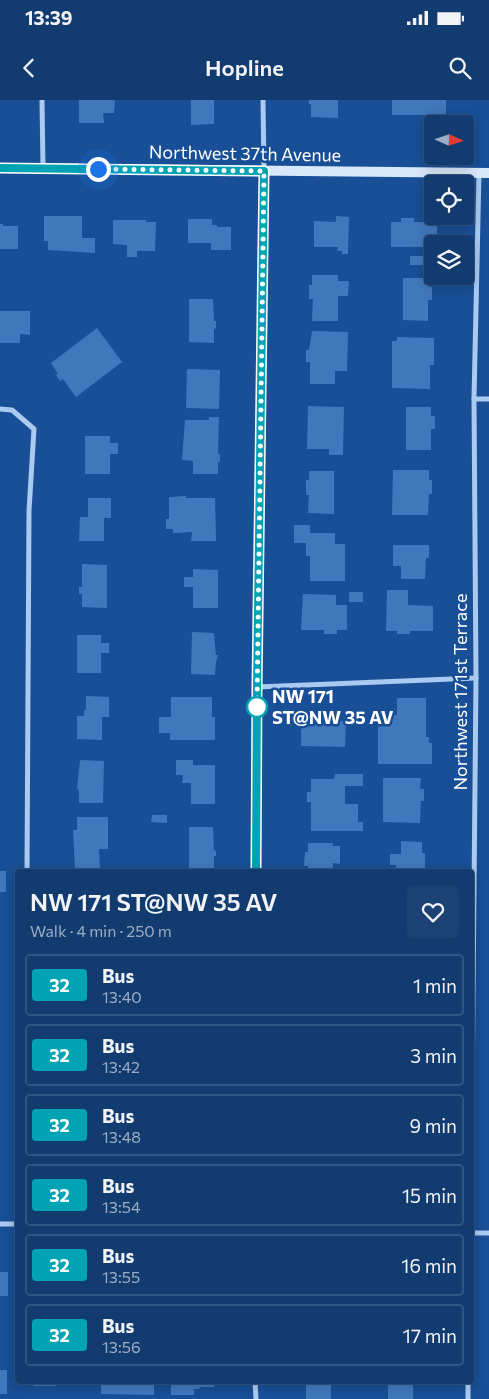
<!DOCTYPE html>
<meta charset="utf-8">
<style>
body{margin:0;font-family:Commissioner,sans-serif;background:#1b4275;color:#f1f3f6;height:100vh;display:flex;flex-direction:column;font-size:19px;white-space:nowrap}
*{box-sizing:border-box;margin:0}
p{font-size:16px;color:#9cadc3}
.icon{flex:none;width:28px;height:28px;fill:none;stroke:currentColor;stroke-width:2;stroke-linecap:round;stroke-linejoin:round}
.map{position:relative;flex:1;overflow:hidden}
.side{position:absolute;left:15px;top:769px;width:459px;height:515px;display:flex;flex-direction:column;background:#123b70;border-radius:5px;box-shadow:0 2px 12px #0003,0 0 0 1px #315583}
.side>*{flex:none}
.badge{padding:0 10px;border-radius:4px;font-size:18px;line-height:32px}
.needle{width:32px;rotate:93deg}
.fabs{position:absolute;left:424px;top:15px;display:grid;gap:10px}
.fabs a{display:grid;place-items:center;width:50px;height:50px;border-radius:5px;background:#123b70;box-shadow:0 2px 12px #0003,0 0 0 1px #315583;font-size:25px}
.you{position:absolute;width:25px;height:25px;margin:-12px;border:4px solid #fff;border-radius:50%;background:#1a73e8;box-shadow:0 0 0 8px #1a73e833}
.map>.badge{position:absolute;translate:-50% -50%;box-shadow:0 0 0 2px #fff}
.round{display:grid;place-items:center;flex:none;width:52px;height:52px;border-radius:5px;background:#1b4275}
.headline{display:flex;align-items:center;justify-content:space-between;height:85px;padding:0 15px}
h1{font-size:24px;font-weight:600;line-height:38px}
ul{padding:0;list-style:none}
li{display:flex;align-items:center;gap:15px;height:62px;margin:0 10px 8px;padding:0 5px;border:2px solid #315583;border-radius:5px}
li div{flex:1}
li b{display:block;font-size:19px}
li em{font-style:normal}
li .badge{min-width:55px;font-weight:700;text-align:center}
.status{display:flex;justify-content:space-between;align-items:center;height:35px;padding:0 25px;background:#123b70;direction:ltr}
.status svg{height:14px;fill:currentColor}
header{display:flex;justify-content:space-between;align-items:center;height:65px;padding:0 15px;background:#123b70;font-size:22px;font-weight:600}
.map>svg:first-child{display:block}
.building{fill:#4178bd}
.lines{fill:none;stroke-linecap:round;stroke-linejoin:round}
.minor{stroke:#aacaf1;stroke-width:5}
.secondary{stroke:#d9e8fb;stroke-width:10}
.line-casing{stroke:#fff;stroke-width:11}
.line{stroke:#00a3b4;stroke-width:8}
.walk{stroke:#fff;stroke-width:5;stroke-dasharray:0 9}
.stop-dot{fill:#fff;stroke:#00a3b4;stroke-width:2.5}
.labels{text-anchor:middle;stroke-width:5;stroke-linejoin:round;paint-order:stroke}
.street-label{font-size:18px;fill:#fff;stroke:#184f96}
.stop-label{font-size:18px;font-weight:bold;fill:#fff;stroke:#184f96;text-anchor:start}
</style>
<div class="status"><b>13:39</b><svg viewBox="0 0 49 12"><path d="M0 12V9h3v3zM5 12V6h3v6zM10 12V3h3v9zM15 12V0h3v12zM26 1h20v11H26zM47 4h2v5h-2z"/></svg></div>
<header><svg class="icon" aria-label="back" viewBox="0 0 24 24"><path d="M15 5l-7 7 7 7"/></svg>Hopline<svg class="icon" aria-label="search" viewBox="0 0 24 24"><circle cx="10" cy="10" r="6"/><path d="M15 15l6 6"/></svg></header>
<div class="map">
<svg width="489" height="1299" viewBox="0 0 489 1299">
<rect width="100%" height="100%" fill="#184f96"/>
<g class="building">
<polygon points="79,0 115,0 114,13 103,13 104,23 79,23"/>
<polygon points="191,0 214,0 214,24 191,25"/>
<polygon points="309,0 338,0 338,18 311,17 311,4 309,4"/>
<rect x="392" y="0" width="54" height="15"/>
<polygon points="44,116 82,116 82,138 95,138 95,153 48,150 48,141 44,141"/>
<polygon points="336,116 349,117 348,154 342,154 342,151 337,151 338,147 314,147 314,121 336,122"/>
<polygon points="401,118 414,118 414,122 437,122 437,144 432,144 432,147 391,147 391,122 401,122"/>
<polygon points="188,119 212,119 212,125 217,125 217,127 231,127 231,150 211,150 211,143 188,143"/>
<polygon points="113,120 146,120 146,122 156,122 155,151 137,151 137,157 127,157 127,145 113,144"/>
<polygon points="0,124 3,124 3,126 18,126 18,149 0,149"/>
<rect x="410" y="156" width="13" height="9"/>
<polygon points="312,175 338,175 338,181 349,181 348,196 338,196 338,221 312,221 313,199 309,199 309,185 312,185"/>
<polygon points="403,178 428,178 429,187 432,187 432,200 428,200 428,221 403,220"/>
<polygon points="189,199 213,199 214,221 216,221 216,229 214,228 214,243 189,242"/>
<polygon points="0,211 30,211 30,235 20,234 20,243 0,243"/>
<polygon points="97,228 122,262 76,297 63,279 60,281 56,275 58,274 51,263"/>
<polygon points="312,231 348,232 347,271 335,271 335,284 310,284 310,262 306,262 306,250 309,250"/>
<polygon points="397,237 434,238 434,265 430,265 430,289 392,288 392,241 397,241"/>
<polygon points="187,269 220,270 219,309 186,308"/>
<polygon points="308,306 344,307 343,355 329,355 329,349 307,349"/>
<polygon points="406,307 431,307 431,316 435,316 435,329 431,329 431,350 406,350"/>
<polygon points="209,317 219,317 218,354 220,354 220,362 218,362 218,374 193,374 193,361 182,360 185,320 209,320"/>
<polygon points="85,336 110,336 110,343 118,343 118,354 110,354 110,374 85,374"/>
<polygon points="393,370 429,370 429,380 432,380 432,394 429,394 428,415 392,415"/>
<polygon points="309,371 334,371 334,414 308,413 309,395 306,395 306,380 309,380"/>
<polygon points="186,396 186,398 215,398 216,441 191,441 192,432 173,433 173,429 166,429 166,419 169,419 169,397"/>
<polygon points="88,398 111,398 111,418 104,418 104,441 79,441 80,417 88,417"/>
<polygon points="294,425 310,425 310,433 335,433 335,444 345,444 345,481 310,481 310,456 306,456 306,443 294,443"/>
<polygon points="393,445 429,445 429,458 426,458 425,479 401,479 401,466 393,466"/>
<polygon points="82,464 107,465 107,508 82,507 82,494 79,494 79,487 82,487"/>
<polygon points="193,469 218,470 218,508 193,508 193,487 184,487 184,477 193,477"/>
<polygon points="387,490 408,490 408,505 433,506 433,531 410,531 410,534 397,534 397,531 386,531"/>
<rect x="349" y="492" width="14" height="10"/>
<polygon points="303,494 336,495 336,505 347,505 347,530 337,530 337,534 324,534 324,530 301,530"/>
<polygon points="192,532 214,533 216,555 218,555 217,560 216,560 215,575 191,574"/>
<polygon points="77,535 101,535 101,543 109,543 109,553 101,553 101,573 77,573"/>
<polygon points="86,596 109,597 109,617 102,617 102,640 77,639 77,616 84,616 84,610 86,610"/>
<polygon points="171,597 212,597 212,617 215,617 215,640 170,640 170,633 159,633 159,617 171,617"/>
<polygon points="397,598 426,598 426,637 429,637 429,643 432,643 432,664 378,664 378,615 397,615"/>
<polygon points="323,617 336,617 336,621 346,621 345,647 301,646 301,620 323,621"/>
<polygon points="80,660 104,661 103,703 79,703 79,690 77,689"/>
<polygon points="176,660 193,660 193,665 215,665 215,704 191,704 191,683 182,683 183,675 176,675"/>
<polygon points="335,674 363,674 363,686 345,686 345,704 358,704 358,722 363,722 363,731 311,731 311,702 307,702 307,692 311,692 311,679 334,679"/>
<polygon points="383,678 421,678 420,689 424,689 424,701 421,701 420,723 383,722"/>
<polygon points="152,715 167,715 167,723 151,722"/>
<polygon points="77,717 108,717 108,749 99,749 100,769 75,769 73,730 77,730"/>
<polygon points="189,727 213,727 214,751 216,750 216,756 214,756 214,770 189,770"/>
<polygon points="401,741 422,742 422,753 425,753 425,769 422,769 422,771 396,771 396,765 390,765 390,754 401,754"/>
<polygon points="308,743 333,743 333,746 340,746 340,764 333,763 333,771 308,771 308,766 304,766 305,752 308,752"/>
<rect x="0" y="771" width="6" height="21"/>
<rect x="0" y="1172" width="8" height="24"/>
<rect x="0" y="1270" width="7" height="24"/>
<rect x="33" y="1281" width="23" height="5"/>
<polygon points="101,1281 154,1281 154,1295 101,1294"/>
<polygon points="171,1281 214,1281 214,1287 199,1287 200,1289 194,1289 194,1295 171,1295"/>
<rect x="306" y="1281" width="25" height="18"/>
<rect x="388" y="1281" width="25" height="18"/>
</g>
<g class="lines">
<g class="minor">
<polyline points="42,0 43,68"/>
<polyline points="474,299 489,299"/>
<polyline points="0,309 12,310 34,329 29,411 27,771"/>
<polyline points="257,587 476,578"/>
<polyline points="256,771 257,587 264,71 263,0"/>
<polyline points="471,1111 476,578 474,299 479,73"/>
<polyline points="0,1124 18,1124"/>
<polyline points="471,1133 489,1133"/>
<polyline points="255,1281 256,1299"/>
<polyline points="468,1299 468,1281"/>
</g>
<polyline class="secondary" points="0,68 489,73"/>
</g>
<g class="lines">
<g class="line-casing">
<polyline id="line" points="0,68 264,71 257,587 256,771"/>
</g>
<use href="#line" class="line"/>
<polyline class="walk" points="98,69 264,71 257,607"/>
</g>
<circle class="stop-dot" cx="257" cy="607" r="10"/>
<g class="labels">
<g class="street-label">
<text transform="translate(245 54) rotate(1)" y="6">Northwest 37th Avenue</text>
<text transform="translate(461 592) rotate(-90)" y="6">Northwest 171st Terrace</text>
</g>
<g class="stop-label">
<text x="272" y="603">NW 171<tspan x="272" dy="21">ST@NW 35 AV</tspan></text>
</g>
</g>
</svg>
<div class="fabs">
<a><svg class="needle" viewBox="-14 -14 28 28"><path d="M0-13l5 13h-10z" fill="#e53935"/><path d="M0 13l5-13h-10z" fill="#9cadc3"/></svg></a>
<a><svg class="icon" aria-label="locate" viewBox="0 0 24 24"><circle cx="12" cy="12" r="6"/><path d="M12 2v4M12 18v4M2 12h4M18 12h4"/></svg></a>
<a><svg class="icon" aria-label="layers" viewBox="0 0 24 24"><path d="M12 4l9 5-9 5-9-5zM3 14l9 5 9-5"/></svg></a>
</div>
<div class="you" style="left:98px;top:69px"></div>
<section class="side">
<div class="headline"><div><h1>NW 171 ST@NW 35 AV</h1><p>Walk · 4 min · 250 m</p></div><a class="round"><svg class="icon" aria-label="heart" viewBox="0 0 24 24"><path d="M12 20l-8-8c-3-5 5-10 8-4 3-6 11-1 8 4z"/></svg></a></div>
<ul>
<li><span class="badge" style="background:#00a3b4;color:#fff">32</span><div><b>Bus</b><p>13:40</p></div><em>1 min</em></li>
<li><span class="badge" style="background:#00a3b4;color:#fff">32</span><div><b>Bus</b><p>13:42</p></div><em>3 min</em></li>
<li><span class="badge" style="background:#00a3b4;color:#fff">32</span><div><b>Bus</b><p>13:48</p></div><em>9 min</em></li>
<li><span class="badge" style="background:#00a3b4;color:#fff">32</span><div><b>Bus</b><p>13:54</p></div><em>15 min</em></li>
<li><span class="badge" style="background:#00a3b4;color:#fff">32</span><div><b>Bus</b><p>13:55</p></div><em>16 min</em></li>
<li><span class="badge" style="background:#00a3b4;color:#fff">32</span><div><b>Bus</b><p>13:56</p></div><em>17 min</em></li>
</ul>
</section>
</div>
